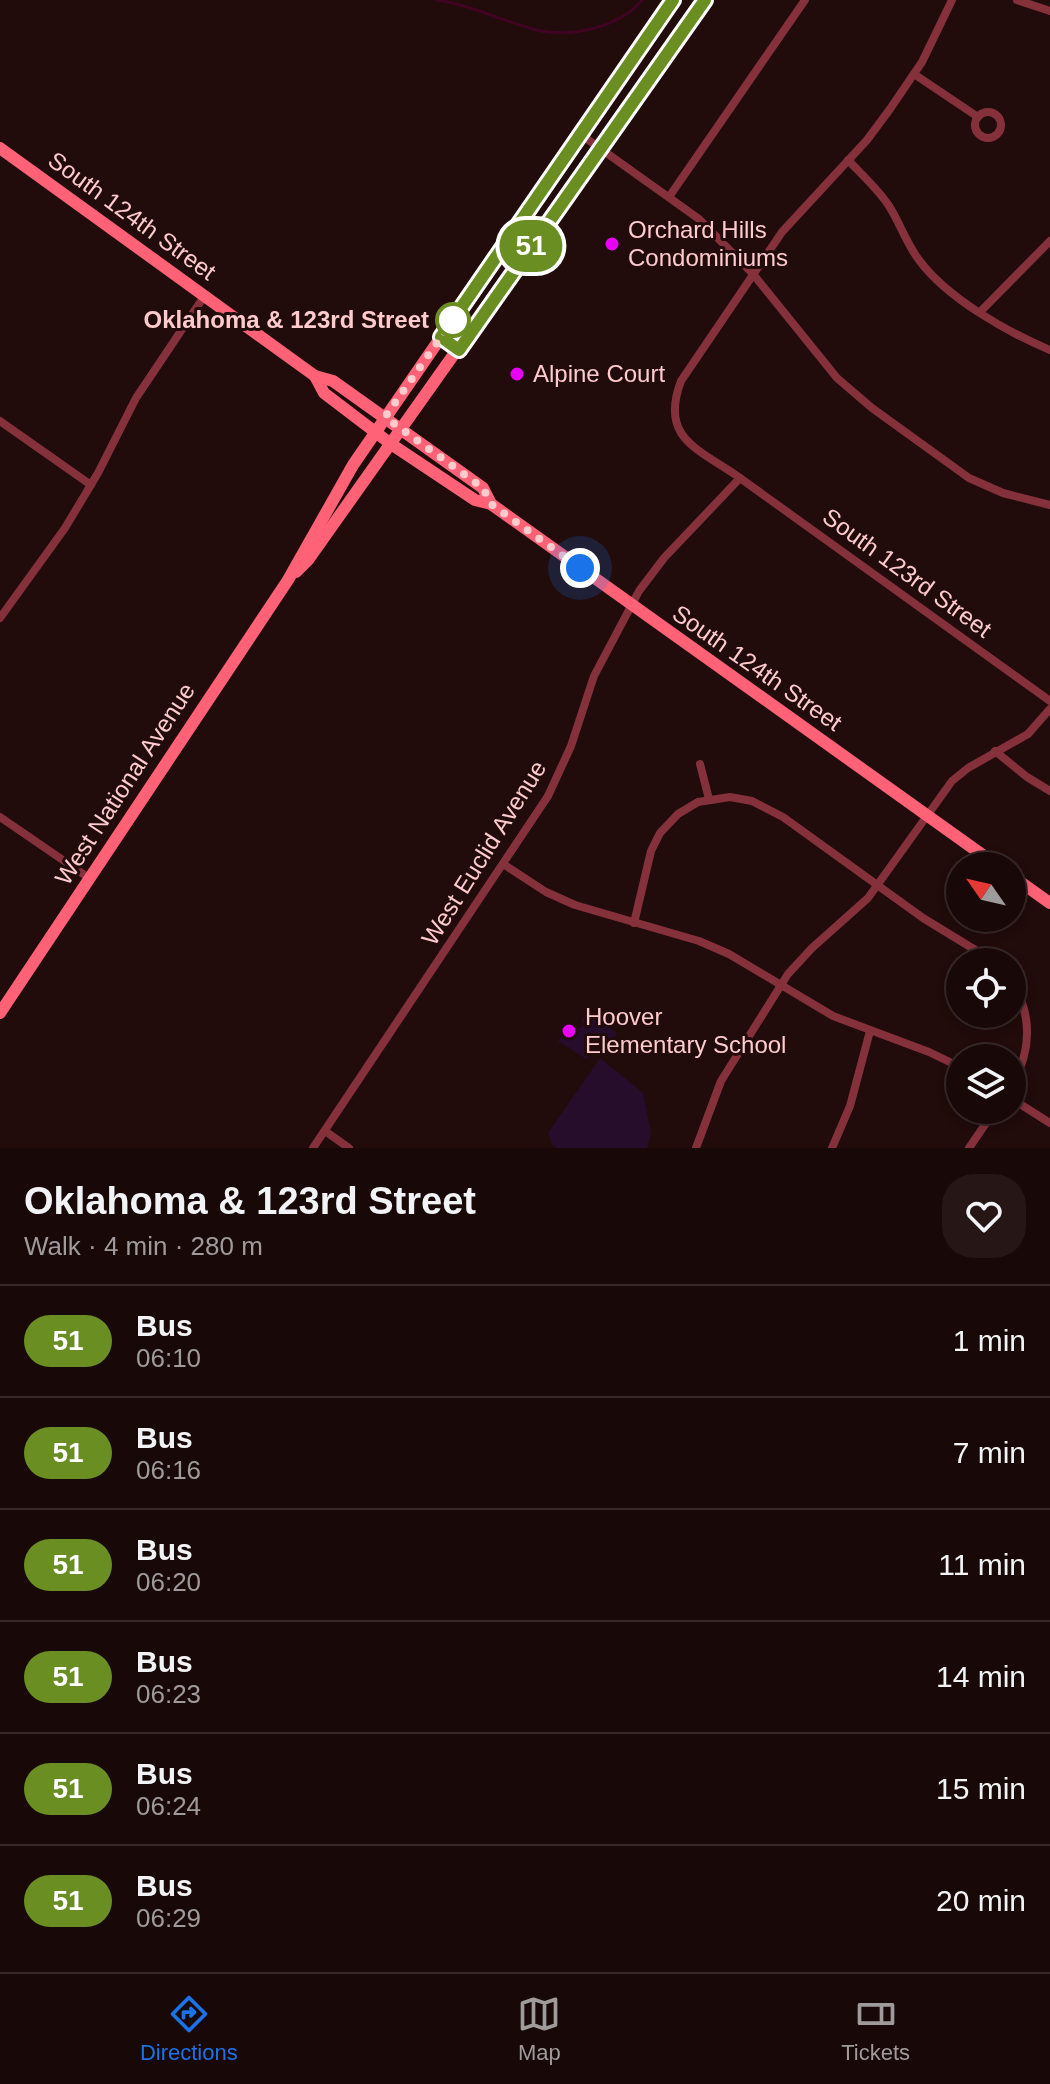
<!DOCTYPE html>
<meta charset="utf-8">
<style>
body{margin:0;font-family:Helvetica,sans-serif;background:#261616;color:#f1f3f6;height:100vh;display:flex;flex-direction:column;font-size:30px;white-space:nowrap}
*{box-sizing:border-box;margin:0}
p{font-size:26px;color:#9f9a9c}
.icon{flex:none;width:44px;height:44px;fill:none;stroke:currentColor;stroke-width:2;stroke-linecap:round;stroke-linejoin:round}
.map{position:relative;height:1148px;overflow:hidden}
.sheet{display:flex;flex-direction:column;background:#190808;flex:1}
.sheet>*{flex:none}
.badge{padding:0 16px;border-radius:26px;font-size:28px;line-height:52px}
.needle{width:52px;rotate:304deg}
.controls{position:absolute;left:946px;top:852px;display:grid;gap:16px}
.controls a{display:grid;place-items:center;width:80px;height:80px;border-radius:50%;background:#190808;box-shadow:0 4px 12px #0003,0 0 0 2px #372929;font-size:40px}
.you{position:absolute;width:40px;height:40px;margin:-20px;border:6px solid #fff;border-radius:50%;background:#1a73e8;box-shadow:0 0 0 12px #1a73e833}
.map>.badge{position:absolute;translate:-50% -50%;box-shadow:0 0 0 4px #fff}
.round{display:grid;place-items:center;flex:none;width:84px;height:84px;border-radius:32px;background:#261616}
.overview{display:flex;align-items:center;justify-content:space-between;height:136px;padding:0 24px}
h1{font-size:38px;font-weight:700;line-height:60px}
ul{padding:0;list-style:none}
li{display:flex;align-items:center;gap:24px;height:112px;padding:0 24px;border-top:2px solid #372929}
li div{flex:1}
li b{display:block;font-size:30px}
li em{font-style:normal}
li .badge{min-width:88px;font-weight:700;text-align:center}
.dock{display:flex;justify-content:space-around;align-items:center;height:112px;border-top:2px solid #372929;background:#190808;font-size:22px;color:#9f9a9c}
.dock a{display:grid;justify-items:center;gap:4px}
.dock .active{color:#1a73e8}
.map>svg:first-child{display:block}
.green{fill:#260d2c}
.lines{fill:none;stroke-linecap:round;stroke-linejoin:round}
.stream{stroke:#400423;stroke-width:3}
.street{stroke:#85313b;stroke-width:8}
.secondary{stroke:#ff6276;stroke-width:12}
.line-casing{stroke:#fff;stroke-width:18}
.line{stroke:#6b8e23;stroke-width:12}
.walk{stroke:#ffcbcd;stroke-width:8;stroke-dasharray:0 14.4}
.poi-dot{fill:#e900f6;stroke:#210b0b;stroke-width:3}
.stop-dot{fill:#fff;stroke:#6b8e23;stroke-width:4}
.labels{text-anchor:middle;stroke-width:6;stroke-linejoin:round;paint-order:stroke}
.street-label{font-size:24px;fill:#ffcbcd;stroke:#210b0b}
.poi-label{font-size:24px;fill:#ffcbcd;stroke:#210b0b;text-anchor:start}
.stop-label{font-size:24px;font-weight:bold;fill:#ffcbcd;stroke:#210b0b;text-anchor:end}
</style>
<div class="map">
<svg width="1050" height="1148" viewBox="0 0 1050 1148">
<rect width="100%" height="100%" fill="#210b0b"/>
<g class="green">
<polygon points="590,1015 617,1033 605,1052 594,1047 586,1059 558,1041 568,1027 581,1028 584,1024 581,1021 583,1017"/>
<polygon points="600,1058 643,1093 651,1134 647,1148 557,1148 552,1145 548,1133"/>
</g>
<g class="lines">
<path class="stream" d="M437,0C471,5 500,20 533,29C568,39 619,28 642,0"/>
<g class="street">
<polyline points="1017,0 1050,11"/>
<polyline points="914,74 978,117"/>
<circle cx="988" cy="125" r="13"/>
<polyline points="580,134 699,219 753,274 837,378 872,408 969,478 1003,493 1050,505"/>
<path d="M848,160C861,174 878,189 889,206C900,223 906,243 919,260C947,298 1007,332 1050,350"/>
<polyline points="669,197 805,0"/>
<polyline points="980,312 1050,241"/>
<polyline points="0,421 91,485"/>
<polyline points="740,478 1050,701"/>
<polyline points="0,618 65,528 98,473 136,398 205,295"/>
<polyline points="995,751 1027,777 1050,791"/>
<polyline points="700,764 709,799"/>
<polyline points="0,817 89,878"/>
<polyline points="503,864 546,892 575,905 699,941 729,954 833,1016 929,1052 960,1067"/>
<polyline points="634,923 651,851 660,833 678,814 698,802 730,797 752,801 783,817 923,918 995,962"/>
<path d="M1012,981C1032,1015 1032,1050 1012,1085"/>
<polyline points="1012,1099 1050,1123"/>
<polyline points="325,1131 349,1148"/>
<path d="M313,1148L548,796L571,746L594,676L639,591L664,558L740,478C699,449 659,439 681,381L782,232L867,140L890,109L922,62L952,0"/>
<polyline points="696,1148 721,1081 788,974 812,948 868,898 952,781 968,768 1028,734 1050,709"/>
<polyline points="832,1148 850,1106 870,1031"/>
<polyline points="969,1148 995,1110"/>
</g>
<g class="secondary">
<polyline points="0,148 315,376 333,381 483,488 491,504"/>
<polyline points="315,376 324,393 391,444 475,500 491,504 998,866"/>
<polyline points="296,572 308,560 705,0"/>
<polyline points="1012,876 1050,903"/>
<polyline points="0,1013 288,580 353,465 673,0"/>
</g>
</g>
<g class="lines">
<g class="line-casing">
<polyline id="line" points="673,0 441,337 459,350 705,0"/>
</g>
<use href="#line" class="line"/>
<polyline class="walk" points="453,320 385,417 483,488 491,504 580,568"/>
</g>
<g class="poi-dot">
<circle cx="612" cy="244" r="8"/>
<circle cx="517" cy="374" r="8"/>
<circle cx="569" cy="1031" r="8"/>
</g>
<circle class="stop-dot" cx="453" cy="320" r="16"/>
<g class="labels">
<g class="street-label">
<text transform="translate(132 216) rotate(36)" y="8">South 124th Street</text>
<text transform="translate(907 573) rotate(36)" y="8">South 123rd Street</text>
<text transform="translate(757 668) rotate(35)" y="8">South 124th Street</text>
<text transform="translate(125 784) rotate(-57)" y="8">West National Avenue</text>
<text transform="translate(484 853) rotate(-58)" y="8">West Euclid Avenue</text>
</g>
<g class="poi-label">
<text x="628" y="238">Orchard Hills<tspan x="628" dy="28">Condominiums</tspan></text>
<text x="533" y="382">Alpine Court</text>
<text x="585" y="1025">Hoover<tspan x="585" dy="28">Elementary School</tspan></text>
</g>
<g class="stop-label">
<text x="429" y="328">Oklahoma &amp; 123rd Street</text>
</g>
</g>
</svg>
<div class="controls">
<a><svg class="needle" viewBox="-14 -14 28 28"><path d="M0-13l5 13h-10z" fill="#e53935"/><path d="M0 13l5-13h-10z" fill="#9f9a9c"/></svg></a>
<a><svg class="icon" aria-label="locate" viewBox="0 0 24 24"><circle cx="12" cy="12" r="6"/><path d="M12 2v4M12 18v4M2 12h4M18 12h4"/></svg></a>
<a><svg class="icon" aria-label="layers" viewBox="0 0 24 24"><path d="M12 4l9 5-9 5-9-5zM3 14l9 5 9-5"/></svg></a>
</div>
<div class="you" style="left:580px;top:568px"></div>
<b class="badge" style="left:531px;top:246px;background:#6b8e23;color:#fff">51</b>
</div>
<section class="sheet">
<div class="overview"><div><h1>Oklahoma &amp; 123rd Street</h1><p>Walk · 4 min · 280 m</p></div><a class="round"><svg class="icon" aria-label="heart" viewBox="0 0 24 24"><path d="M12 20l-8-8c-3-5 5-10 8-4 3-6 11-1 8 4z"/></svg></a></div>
<ul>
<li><span class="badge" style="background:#6b8e23;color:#fff">51</span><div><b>Bus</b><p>06:10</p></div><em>1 min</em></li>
<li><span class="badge" style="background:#6b8e23;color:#fff">51</span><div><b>Bus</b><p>06:16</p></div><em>7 min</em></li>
<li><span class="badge" style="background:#6b8e23;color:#fff">51</span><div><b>Bus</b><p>06:20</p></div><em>11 min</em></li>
<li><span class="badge" style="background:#6b8e23;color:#fff">51</span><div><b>Bus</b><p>06:23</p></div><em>14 min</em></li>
<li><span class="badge" style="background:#6b8e23;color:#fff">51</span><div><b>Bus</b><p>06:24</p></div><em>15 min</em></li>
<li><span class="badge" style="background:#6b8e23;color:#fff">51</span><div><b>Bus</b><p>06:29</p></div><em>20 min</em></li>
</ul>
</section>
<nav class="dock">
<a class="active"><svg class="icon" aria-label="directions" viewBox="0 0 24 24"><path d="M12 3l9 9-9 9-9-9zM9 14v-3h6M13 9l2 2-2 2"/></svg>Directions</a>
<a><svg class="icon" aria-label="map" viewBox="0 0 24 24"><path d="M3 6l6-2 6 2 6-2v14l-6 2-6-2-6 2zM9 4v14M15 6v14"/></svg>Map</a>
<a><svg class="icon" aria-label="tickets" viewBox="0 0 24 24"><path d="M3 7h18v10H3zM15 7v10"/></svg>Tickets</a>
</nav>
